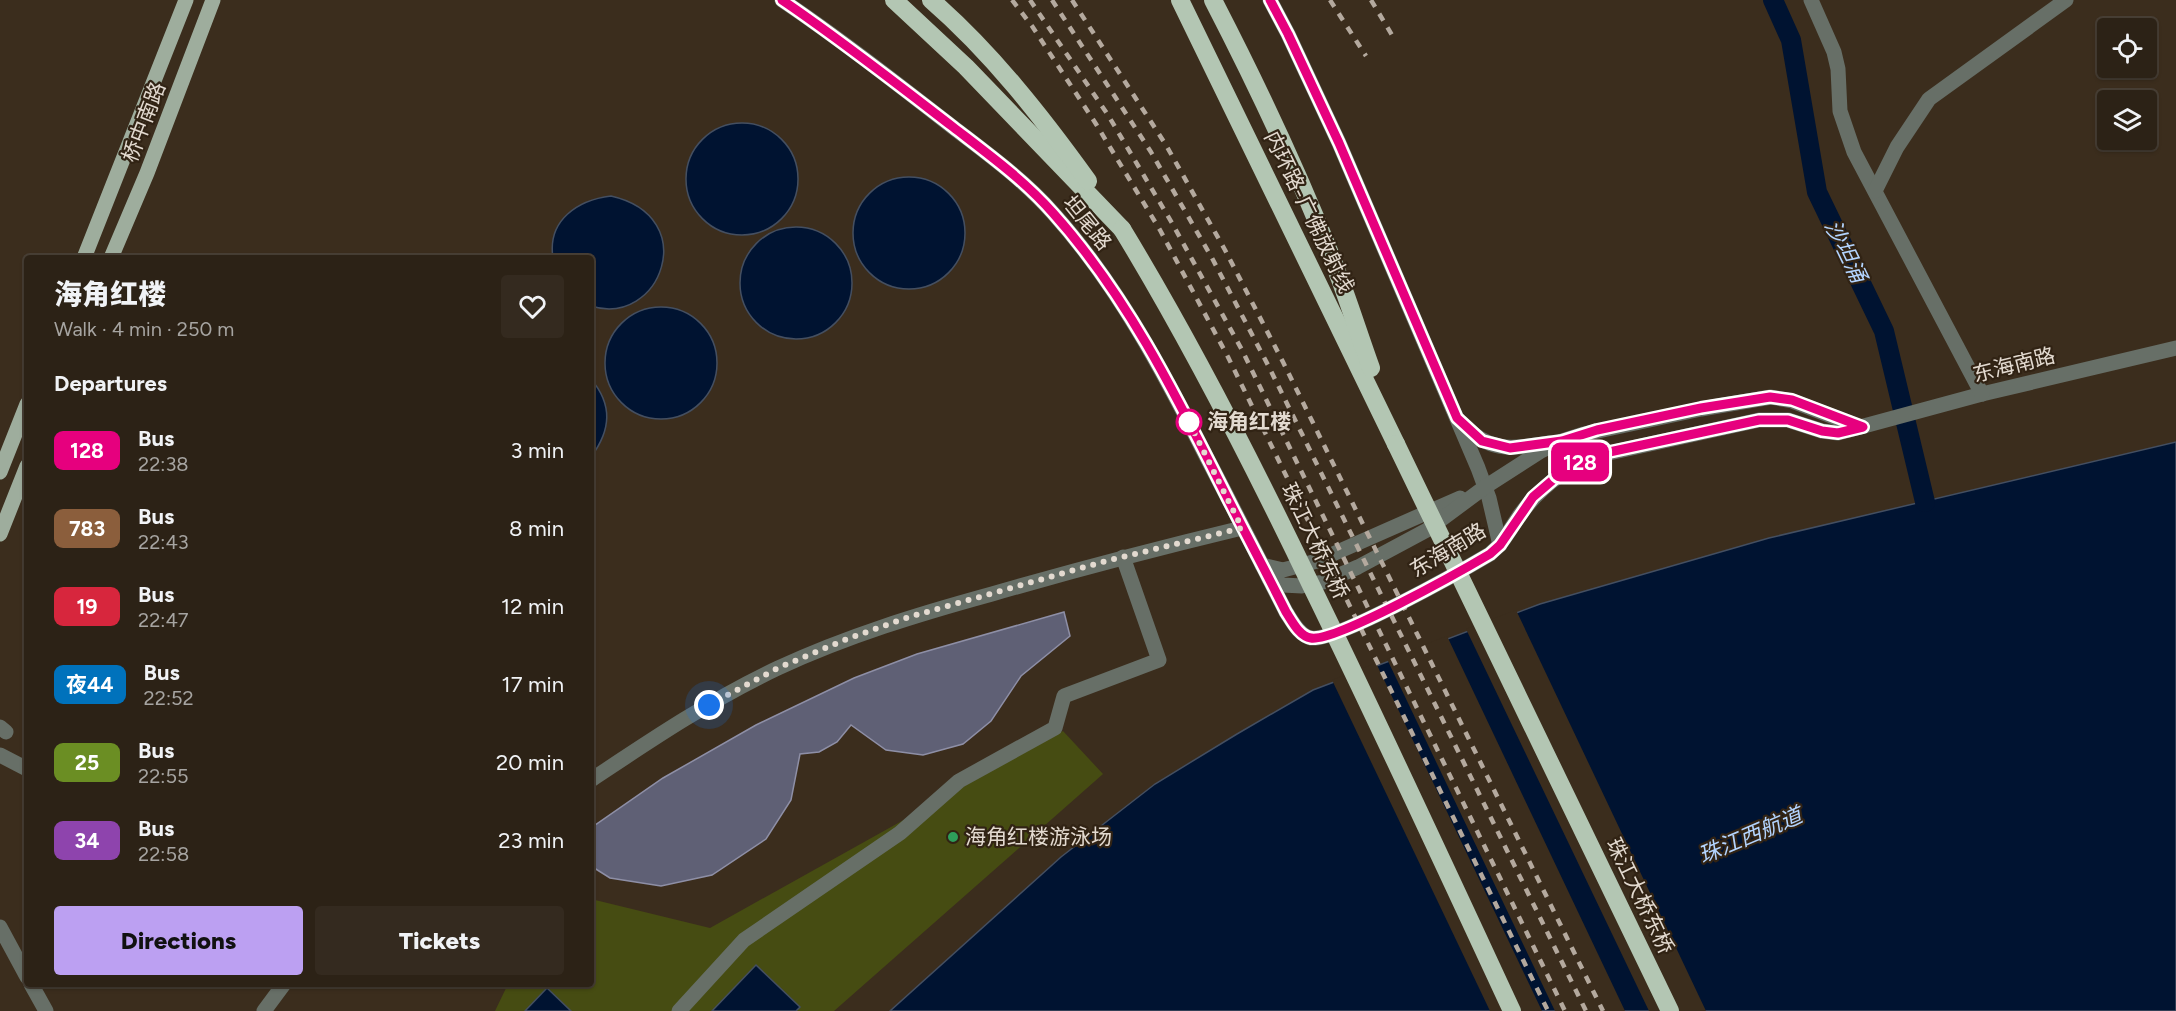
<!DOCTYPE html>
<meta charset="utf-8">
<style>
body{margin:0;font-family:Figtree,"Noto Sans SC",sans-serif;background:#342a1f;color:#f1f3f6;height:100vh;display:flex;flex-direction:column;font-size:22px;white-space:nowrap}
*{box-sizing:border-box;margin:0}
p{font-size:20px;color:#a6a4a1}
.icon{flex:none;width:33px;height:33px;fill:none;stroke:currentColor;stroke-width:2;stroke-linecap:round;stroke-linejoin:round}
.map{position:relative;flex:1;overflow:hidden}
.sheet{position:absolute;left:24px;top:255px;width:570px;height:732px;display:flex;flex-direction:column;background:#2c2216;border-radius:6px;box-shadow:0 2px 4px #0004,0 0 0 2px #483f35}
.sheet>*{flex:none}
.badge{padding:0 12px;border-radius:9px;font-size:21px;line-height:39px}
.tools{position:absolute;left:2097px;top:18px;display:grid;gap:12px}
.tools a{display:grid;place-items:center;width:60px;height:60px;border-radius:6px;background:#2c2216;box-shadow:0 2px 4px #0004,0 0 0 2px #483f35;font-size:30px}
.you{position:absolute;width:30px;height:30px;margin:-15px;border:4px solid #fff;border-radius:50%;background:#1a73e8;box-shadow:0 0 0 9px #1a73e833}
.map>.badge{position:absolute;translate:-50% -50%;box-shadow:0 0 0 3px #fff}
h2{padding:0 30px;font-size:22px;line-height:54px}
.round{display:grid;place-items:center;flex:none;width:63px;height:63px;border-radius:6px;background:#342a1f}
.head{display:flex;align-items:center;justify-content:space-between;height:102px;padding:0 30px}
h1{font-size:28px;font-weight:800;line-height:45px}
.action{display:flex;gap:12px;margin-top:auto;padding:12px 30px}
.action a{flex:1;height:69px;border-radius:6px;background:#bca0f2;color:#111;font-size:24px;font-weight:800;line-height:69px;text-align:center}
.action a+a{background:#342a1f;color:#f1f3f6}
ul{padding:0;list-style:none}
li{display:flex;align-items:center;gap:18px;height:78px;padding:0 30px}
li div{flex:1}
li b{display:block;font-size:22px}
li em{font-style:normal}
li .badge{min-width:66px;font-weight:700;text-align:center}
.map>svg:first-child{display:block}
.green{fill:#464c12}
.water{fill:#001331;stroke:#444f61;stroke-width:1.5}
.pier{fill:#3b2d1d}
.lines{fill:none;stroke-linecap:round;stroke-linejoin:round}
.canal{stroke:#001331;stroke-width:20}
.building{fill:#5f6075;stroke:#8e8fa6;stroke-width:1.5}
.minor{stroke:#676f67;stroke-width:15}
.major{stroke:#9ead9d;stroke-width:15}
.highway{stroke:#b3c6b3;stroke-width:18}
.rail{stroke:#b4a99e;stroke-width:4.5;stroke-dasharray:8 8;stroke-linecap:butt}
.highway-bridge{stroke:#b3c6b3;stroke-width:18}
.line-casing{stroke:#fff;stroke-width:14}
.line{stroke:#e6007e;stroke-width:9}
.walk{stroke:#e3dad0;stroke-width:6;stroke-dasharray:0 10.8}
.stop-dot{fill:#fff;stroke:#e6007e;stroke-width:3}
.leisure-dot{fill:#2e9e5b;stroke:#312314;stroke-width:2}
.labels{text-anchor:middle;stroke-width:4.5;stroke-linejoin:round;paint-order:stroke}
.street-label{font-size:21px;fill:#e3dad0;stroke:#312314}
.stop-label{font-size:21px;font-weight:bold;fill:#e3dad0;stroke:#312314;text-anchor:start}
.poi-label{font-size:21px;fill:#e3dad0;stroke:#312314;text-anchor:start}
.water-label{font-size:22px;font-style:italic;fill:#b3d4fe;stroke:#312314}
</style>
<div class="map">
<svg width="2176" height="1011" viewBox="0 0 2176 1011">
<rect width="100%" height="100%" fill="#3b2d1d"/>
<polygon class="green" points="1063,731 1103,774 834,1011 495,1011 508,984 591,984 591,899 710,928"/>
<g class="water">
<circle cx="742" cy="179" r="56"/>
<circle cx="909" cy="233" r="56"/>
<path d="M611,196C703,217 660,328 591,306V258H553C547,220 578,200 611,196Z"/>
<circle cx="796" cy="283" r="56"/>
<circle cx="661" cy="363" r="56"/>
<path d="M591,379C613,405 611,430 591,457Z"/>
<polygon points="2176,442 2176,1011 890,1011 1061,857 1155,784 1237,734 1313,690 1540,604 1769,538"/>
<polygon points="756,965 800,1007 796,1011 712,1011"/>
<polygon points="547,988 571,1011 525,1011"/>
</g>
<g class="pier">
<polygon points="1516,610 1706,1011 1649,1011 1466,629"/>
<polygon points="1447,636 1625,1011 1555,1011 1387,659"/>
<polygon points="1376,663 1542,1011 1490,1011 1332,680"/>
</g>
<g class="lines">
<polyline class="canal" points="1773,0 1791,40 1817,192 1884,331 1925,502"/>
</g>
<polygon class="building" points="1064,612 1070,636 1021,676 991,721 963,744 923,755 886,750 851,725 837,742 819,752 800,754 791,800 766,839 712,875 661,886 610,878 591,866 591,828 663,778 756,725 854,678 917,654"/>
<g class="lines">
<g class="minor">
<path d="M782,0C840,39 895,82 950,125C985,152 1023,179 1053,213C1118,285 1164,373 1207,458C1234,509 1260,561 1286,612C1292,621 1299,635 1311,638C1336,642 1463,570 1490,554C1503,543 1510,530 1519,516C1540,487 1566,467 1600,455L1759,420H1788L1822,431L1838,433L1982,394L2176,348"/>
<polyline points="1270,0 1288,34 1339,143 1478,468 1489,498 1500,545"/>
<polyline points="1811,0 1834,52 1838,69 1840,111 1854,152 1982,394"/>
<polyline points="1875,191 1897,147 1929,99 2066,0"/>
<path d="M1461,423C1490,453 1510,449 1549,443"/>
<polyline points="1262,565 1283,570 1317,561 1460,498"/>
<polyline points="1269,579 1283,585 1302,586 1323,582 1358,567 1427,530 1485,487 1541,451 1562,441 1584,434 1701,409 1771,397 1792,401 1860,427"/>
<polyline points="0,727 6,732"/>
<polyline points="0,755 27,769"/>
<path d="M591,780C651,740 712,699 778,668C847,636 919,614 992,594C1075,570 1159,548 1242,528"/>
<polyline points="0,927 27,977"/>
<polyline points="31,984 46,1011"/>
<polyline points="264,1011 284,984"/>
<polyline points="679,1011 744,940 900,833 959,781 1055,728 1064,696 1159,660 1123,557"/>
</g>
<g class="major">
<polyline points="84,258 186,0"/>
<polyline points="111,258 147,173 213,0"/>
<polyline points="0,472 27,404"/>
<polyline points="0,534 27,466"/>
</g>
<g class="highway">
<polyline points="894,0 966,67 1122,229"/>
<path d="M931,0C991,52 1042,117 1088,181"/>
<polyline points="1180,0 1396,444"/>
<path d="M1213,0C1257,85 1298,172 1333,261C1347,296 1358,332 1371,368"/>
</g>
<g class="rail">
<polyline points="1012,0 1032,26 1096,124 1160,230 1228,357 1548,1011"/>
<polyline points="1030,0 1108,115 1172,223 1242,350 1565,1011"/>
<polyline points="1052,0 1151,152 1212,258 1269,367 1586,1011"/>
<polyline points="1072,0 1166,145 1225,250 1283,362 1603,1011"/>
<polyline points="1330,0 1366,56"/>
<polyline points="1371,0 1395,40"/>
</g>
<g class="highway-bridge">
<path d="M1122,229C1192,344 1253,464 1311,585C1380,726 1446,869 1512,1011"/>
<polyline points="1396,444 1670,1011"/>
</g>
</g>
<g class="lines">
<g class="line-casing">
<path id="line" d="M782,0C841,40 897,84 953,127C988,154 1024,180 1053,213C1125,293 1174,391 1222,487C1243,529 1265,570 1286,612C1292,621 1299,636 1311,638C1336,642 1463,570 1490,554L1500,545L1533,497L1561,473L1581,462L1600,454L1759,420H1788L1822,431L1838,433L1863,427L1792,400L1770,397L1701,408L1597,430L1562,441L1510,448L1482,441L1457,418L1339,143L1288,34L1270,0"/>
</g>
<use href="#line" class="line"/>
<polyline class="walk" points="709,705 778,668 847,639 909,617 1106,561 1242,528 1189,422"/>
</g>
<circle class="stop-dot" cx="1189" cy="422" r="12"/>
<circle class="leisure-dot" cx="953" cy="837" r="6"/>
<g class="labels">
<g class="street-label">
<text transform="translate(144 122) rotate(-69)" y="7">桥中南路</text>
<text transform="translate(1309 212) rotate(64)" y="7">内环路-广佛放射线</text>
<text transform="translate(1087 223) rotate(51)" y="7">坦尾路</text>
<text transform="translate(2014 365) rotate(-14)" y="7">东海南路</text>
<text transform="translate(1315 541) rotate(64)" y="7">珠江大桥东桥</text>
<text transform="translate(1448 550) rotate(-31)" y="7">东海南路</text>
<text transform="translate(1640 896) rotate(64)" y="7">珠江大桥东桥</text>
</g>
<g class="stop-label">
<text x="1207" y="429">海角红楼</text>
</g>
<g class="poi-label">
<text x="965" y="844">海角红楼游泳场</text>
</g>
<g class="water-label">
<text transform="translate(1846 251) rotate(64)" y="8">沙坦涌</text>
<text transform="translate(1750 835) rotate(-23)" y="8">珠江西航道</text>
</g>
</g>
</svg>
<div class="tools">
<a><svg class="icon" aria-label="locate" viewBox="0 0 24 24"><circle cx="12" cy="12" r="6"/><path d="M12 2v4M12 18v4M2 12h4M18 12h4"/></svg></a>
<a><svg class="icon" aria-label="layers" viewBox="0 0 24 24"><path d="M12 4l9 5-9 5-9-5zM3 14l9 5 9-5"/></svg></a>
</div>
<div class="you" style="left:709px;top:705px"></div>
<b class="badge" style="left:1580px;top:462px;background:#e6007e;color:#fff">128</b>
<section class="sheet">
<div class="head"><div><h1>海角红楼</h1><p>Walk · 4 min · 250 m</p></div><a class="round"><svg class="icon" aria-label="heart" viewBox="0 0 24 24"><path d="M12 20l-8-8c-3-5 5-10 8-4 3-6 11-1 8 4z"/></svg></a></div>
<h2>Departures</h2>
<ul>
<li><span class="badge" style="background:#e6007e;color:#fff">128</span><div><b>Bus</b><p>22:38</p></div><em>3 min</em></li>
<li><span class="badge" style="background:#8b5e3c;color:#fff">783</span><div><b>Bus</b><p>22:43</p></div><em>8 min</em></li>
<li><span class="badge" style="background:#d7263d;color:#fff">19</span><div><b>Bus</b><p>22:47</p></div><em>12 min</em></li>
<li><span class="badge" style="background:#0072bc;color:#fff">夜44</span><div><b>Bus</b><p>22:52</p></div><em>17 min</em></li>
<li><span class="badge" style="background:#6b8e23;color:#fff">25</span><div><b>Bus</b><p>22:55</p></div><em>20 min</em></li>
<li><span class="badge" style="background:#8e44ad;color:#fff">34</span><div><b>Bus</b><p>22:58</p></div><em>23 min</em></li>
</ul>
<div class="action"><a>Directions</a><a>Tickets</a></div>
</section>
</div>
